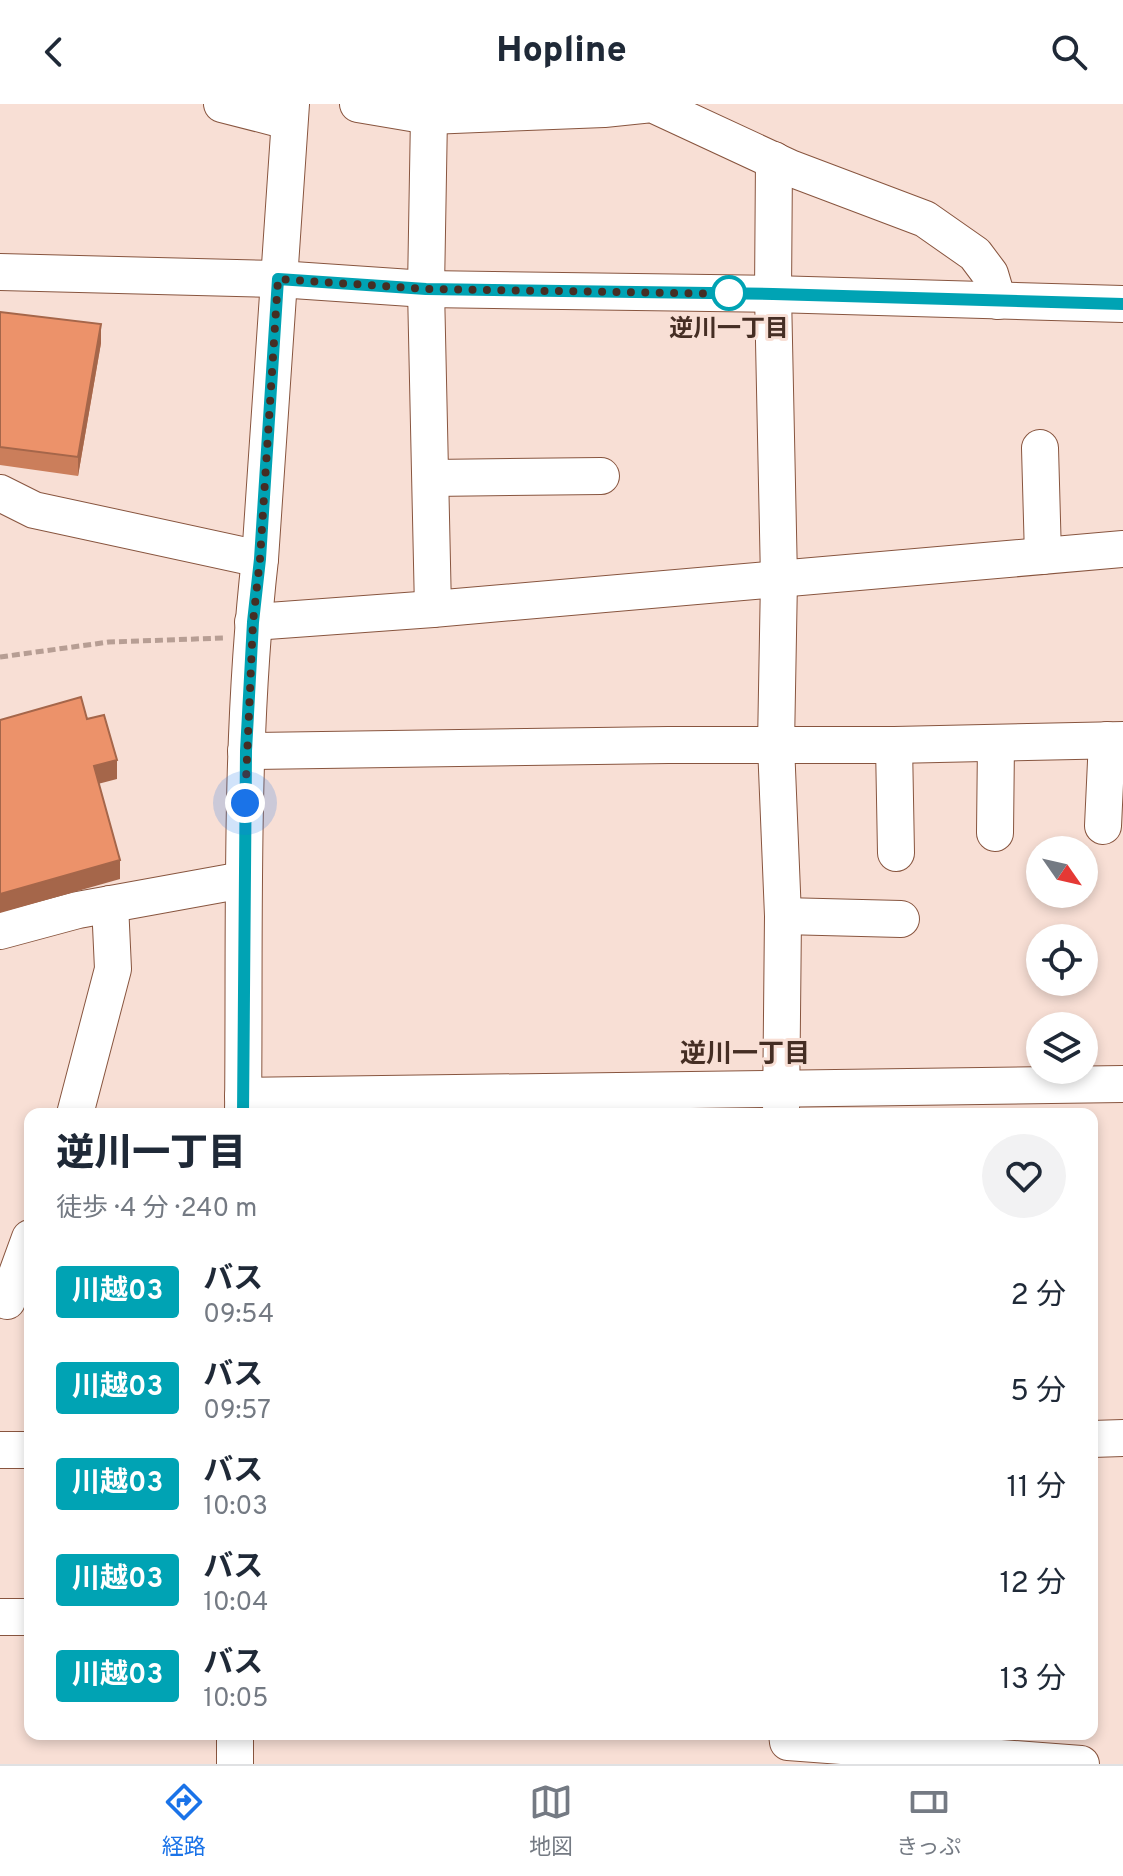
<!DOCTYPE html>
<html lang="ja">
<meta charset="utf-8">
<style>
body{margin:0;font-family:Overpass,"Noto Sans JP",sans-serif;background:#f2f2f3;color:#1f2937;height:100vh;display:flex;flex-direction:column;font-size:30px;white-space:nowrap}
*{box-sizing:border-box;margin:0}
p{font-size:26px;color:#747a83}
.icon{flex:none;width:44px;height:44px;fill:none;stroke:currentColor;stroke-width:2;stroke-linecap:round;stroke-linejoin:round}
.map{position:relative;flex:1;overflow:hidden}
.sheet{position:absolute;left:24px;top:1004px;width:1074px;height:632px;display:flex;flex-direction:column;background:#fff;border-radius:16px;box-shadow:0 4px 12px #0003}
.sheet>*{flex:none}
.badge{padding:0 16px;border-radius:6px;font-size:28px;line-height:52px}
.needle{width:52px;rotate:124deg}
.fabs{position:absolute;left:1026px;top:732px;display:grid;gap:16px}
.fabs a{display:grid;place-items:center;width:72px;height:72px;border-radius:50%;background:#fff;box-shadow:0 4px 12px #0003;font-size:40px}
.you{position:absolute;width:40px;height:40px;margin:-20px;border:6px solid #fff;border-radius:50%;background:#1a73e8;box-shadow:0 0 0 12px #1a73e833}
.map>.badge{position:absolute;translate:-50% -50%;box-shadow:0 0 0 4px #fff}
.round{display:grid;place-items:center;flex:none;width:84px;height:84px;border-radius:42px;background:#f2f2f3}
.headline{display:flex;align-items:center;justify-content:space-between;height:136px;padding:0 32px}
h1{font-size:38px;font-weight:800;line-height:60px}
ul{padding:0;list-style:none}
li{display:flex;align-items:center;gap:24px;height:96px;padding:0 32px}
li div{flex:1}
li b{display:block;font-size:30px}
li em{font-style:normal}
li .badge{min-width:88px;font-weight:700;text-align:center}
header{display:flex;justify-content:space-between;align-items:center;height:104px;padding:0 32px;background:#fff;font-size:36px;font-weight:800}
.dock{display:flex;justify-content:space-around;align-items:center;height:112px;border-top:2px solid #e0e1e3;background:#fff;font-size:22px;color:#747a83}
.dock a{display:grid;justify-items:center;gap:4px}
.dock .selected{color:#1a73e8}
.map>svg:first-child{display:block}
.lines{fill:none;stroke-linecap:round;stroke-linejoin:round}
.minor-casing{stroke:#88553f;stroke-width:38}
.path{stroke:#b79e94;stroke-width:5;stroke-dasharray:8 4;stroke-linecap:butt}
.minor{stroke:#fff;stroke-width:36}
.wall{fill:#cb7e5b}
.shaded-wall{fill:#a5664a}
.building{fill:#ec926a;stroke:#a5664a;stroke-width:2}
.line-casing{stroke:#fff;stroke-width:18}
.line{stroke:#00a3b4;stroke-width:12}
.walk{stroke:#452e24;stroke-width:8;stroke-dasharray:0 14.4}
.stop-dot{fill:#fff;stroke:#00a3b4;stroke-width:4}
.labels{text-anchor:middle;stroke-width:6;stroke-linejoin:round;paint-order:stroke}
.stop-label{font-size:24px;font-weight:bold;fill:#452e24;stroke:#f8dfd5}
.neighbourhood-label{font-size:26px;font-weight:bold;fill:#452e24;stroke:#f8dfd5}
</style>
<header><svg class="icon" aria-label="back" viewBox="0 0 24 24"><path d="M15 5l-7 7 7 7"/></svg>Hopline<svg class="icon" aria-label="search" viewBox="0 0 24 24"><circle cx="10" cy="10" r="6"/><path d="M15 15l6 6"/></svg></header>
<div class="map">
<svg width="1123" height="1660" viewBox="0 0 1123 1660">
<rect width="100%" height="100%" fill="#f8dfd5"/>
<g class="lines">
<g class="minor-casing">
<g id="minor">
<polyline points="222,0 288,17"/>
<polyline points="358,0 429,12 604,5 652,0 790,64 925,115 975,150 990,170 998,197"/>
<polyline points="429,12 426,185 433,505"/>
<polyline points="774,56 773,190 779,475 776,641 783,812 781,1010"/>
<polyline points="0,168 278,175 426,185 773,190 1123,200"/>
<polyline points="1040,344 1043,452"/>
<polyline points="431,374 601,372"/>
<polyline points="0,389 34,406 260,455"/>
<polyline points="253,518 433,505 1123,445"/>
<polyline points="894,641 896,749"/>
<polyline points="246,647 668,641 894,641 1123,636"/>
<polyline points="1103,722 1107,636"/>
<polyline points="995,729 996,639"/>
<polyline points="783,812 901,815"/>
<polyline points="0,827 78,806 243,776"/>
<polyline points="243,992 1123,980"/>
<polyline points="75,1010 113,865 110,800"/>
<path d="M243,1010C245,825 239,639 260,455L291,0"/>
<polyline points="7,1197 30,1134"/>
<polyline points="1092,1335 1123,1334"/>
<polyline points="0,1346 30,1346"/>
<polyline points="0,1513 30,1513"/>
<polyline points="787,1630 788,1638 1081,1660"/>
<polyline points="235,1660 235,1630"/>
</g>
</g>
<polyline class="path" points="0,553 109,538 224,534"/>
<use href="#minor" class="minor"/>
</g>
<polygon class="wall" points="0,208 101,239 78,372 0,361"/>
<g class="shaded-wall">
<polygon points="101,220 101,239 78,372 78,353"/>
<polygon points="117,656 117,675 94,681 94,662"/>
<polygon points="120,756 120,775 0,809 0,790"/>
</g>
<g class="building">
<polygon points="0,208 101,220 78,353 0,343"/>
<polygon points="81,593 87,615 104,611 117,656 94,662 120,756 0,790 0,616"/>
</g>
<g class="lines">
<g class="line-casing">
<polyline id="line" points="243,1010 246,647 253,518 260,455 278,175 426,185 773,190 1123,200"/>
</g>
<use href="#line" class="line"/>
<polyline class="walk" points="245,699 253,518 260,455 278,175 426,185 741,190 729,189"/>
</g>
<circle class="stop-dot" cx="729" cy="189" r="16"/>
<g class="labels">
<g class="stop-label">
<text x="729" y="232">逆川一丁目</text>
</g>
<g class="neighbourhood-label">
<text x="745" y="958">逆川一丁目</text>
</g>
</g>
</svg>
<div class="fabs">
<a><svg class="needle" viewBox="-14 -14 28 28"><path d="M0-13l5 13h-10z" fill="#e53935"/><path d="M0 13l5-13h-10z" fill="#747a83"/></svg></a>
<a><svg class="icon" aria-label="locate" viewBox="0 0 24 24"><circle cx="12" cy="12" r="6"/><path d="M12 2v4M12 18v4M2 12h4M18 12h4"/></svg></a>
<a><svg class="icon" aria-label="layers" viewBox="0 0 24 24"><path d="M12 4l9 5-9 5-9-5zM3 14l9 5 9-5"/></svg></a>
</div>
<div class="you" style="left:245px;top:699px"></div>
<section class="sheet">
<div class="headline"><div><h1>逆川一丁目</h1><p>徒歩 · 4 分 · 240 m</p></div><a class="round"><svg class="icon" aria-label="heart" viewBox="0 0 24 24"><path d="M12 20l-8-8c-3-5 5-10 8-4 3-6 11-1 8 4z"/></svg></a></div>
<ul>
<li><span class="badge" style="background:#00a3b4;color:#fff">川越03</span><div><b>バス</b><p>09:54</p></div><em>2 分</em></li>
<li><span class="badge" style="background:#00a3b4;color:#fff">川越03</span><div><b>バス</b><p>09:57</p></div><em>5 分</em></li>
<li><span class="badge" style="background:#00a3b4;color:#fff">川越03</span><div><b>バス</b><p>10:03</p></div><em>11 分</em></li>
<li><span class="badge" style="background:#00a3b4;color:#fff">川越03</span><div><b>バス</b><p>10:04</p></div><em>12 分</em></li>
<li><span class="badge" style="background:#00a3b4;color:#fff">川越03</span><div><b>バス</b><p>10:05</p></div><em>13 分</em></li>
</ul>
</section>
</div>
<nav class="dock">
<a class="selected"><svg class="icon" aria-label="directions" viewBox="0 0 24 24"><path d="M12 3l9 9-9 9-9-9zM9 14v-3h6M13 9l2 2-2 2"/></svg>経路</a>
<a><svg class="icon" aria-label="map" viewBox="0 0 24 24"><path d="M3 6l6-2 6 2 6-2v14l-6 2-6-2-6 2zM9 4v14M15 6v14"/></svg>地図</a>
<a><svg class="icon" aria-label="tickets" viewBox="0 0 24 24"><path d="M3 7h18v10H3zM15 7v10"/></svg>きっぷ</a>
</nav>
